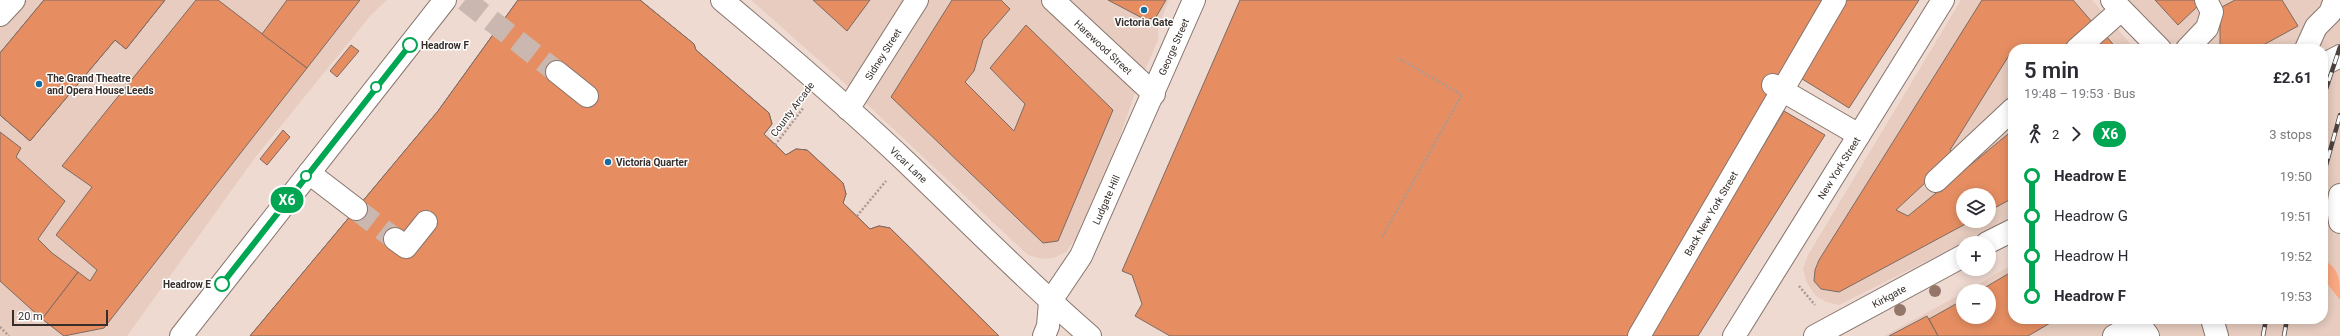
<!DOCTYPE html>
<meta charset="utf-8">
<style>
body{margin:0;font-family:Roboto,sans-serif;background:#f2f2f3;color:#2b2b33;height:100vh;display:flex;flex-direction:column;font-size:15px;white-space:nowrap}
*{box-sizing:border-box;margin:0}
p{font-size:13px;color:#7c7c81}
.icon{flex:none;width:22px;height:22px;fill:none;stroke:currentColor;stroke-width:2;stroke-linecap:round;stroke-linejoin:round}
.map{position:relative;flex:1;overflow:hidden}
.drawer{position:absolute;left:2008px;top:44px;width:320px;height:280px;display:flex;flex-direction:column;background:#fff;border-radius:16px;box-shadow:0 2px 10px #0003}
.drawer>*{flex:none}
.badge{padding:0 8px;border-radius:13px;font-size:14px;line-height:26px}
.buttons{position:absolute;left:1956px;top:188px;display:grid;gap:8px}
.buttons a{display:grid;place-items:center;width:40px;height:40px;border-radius:50%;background:#fff;box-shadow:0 2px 10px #0003;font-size:20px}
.scale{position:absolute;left:12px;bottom:10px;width:96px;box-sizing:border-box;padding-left:4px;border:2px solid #352e2a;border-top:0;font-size:11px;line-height:14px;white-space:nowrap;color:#352e2a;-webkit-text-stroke:3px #fff;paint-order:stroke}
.map>.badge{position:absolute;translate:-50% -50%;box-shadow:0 0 0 2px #fff}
.legs{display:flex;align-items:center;gap:6px;height:44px;padding:0 16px;font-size:13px}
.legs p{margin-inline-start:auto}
.summary{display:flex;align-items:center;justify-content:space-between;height:68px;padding:0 16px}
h1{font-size:22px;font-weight:600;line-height:30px}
ul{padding:0 16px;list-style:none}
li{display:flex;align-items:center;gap:14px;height:40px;font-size:15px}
li i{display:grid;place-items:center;width:6px;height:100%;margin:0 5px;background:currentColor}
li i::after{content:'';width:10px;height:10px;margin:-5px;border:3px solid;border-radius:50%;background:#fff}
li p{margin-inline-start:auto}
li:first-child i{background:linear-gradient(#0000 50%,currentColor 0)}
li:last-child i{background:linear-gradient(currentColor 50%,#0000 0)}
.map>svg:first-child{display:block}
.built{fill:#e7ccbf;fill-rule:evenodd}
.green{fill:#faa880}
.building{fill:#e68e62;stroke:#7c6a62;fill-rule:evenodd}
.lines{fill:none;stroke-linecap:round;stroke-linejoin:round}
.minor-tunnel{stroke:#cab8b0;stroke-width:22;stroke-dasharray:22 11;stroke-linecap:butt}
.minor-casing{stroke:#87756d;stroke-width:24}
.path{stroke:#a99992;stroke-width:2.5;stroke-dasharray:2 2;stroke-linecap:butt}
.minor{stroke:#fff;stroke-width:22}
.rail-casing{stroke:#4c433f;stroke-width:4.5}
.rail{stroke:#fff;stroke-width:3;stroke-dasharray:9;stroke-linecap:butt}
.tree{fill:#947769}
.line-1-casing{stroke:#fff;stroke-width:9}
.line-1{stroke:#00a651;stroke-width:6}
.poi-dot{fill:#166d9d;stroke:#fff;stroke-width:1.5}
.stop-1-dot{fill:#fff;stroke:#00a651;stroke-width:2}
.labels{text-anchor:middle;stroke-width:3;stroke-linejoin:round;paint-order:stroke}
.poi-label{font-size:10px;font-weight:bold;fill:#352e2a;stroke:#fff;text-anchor:start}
.stop-label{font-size:10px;font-weight:bold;fill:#352e2a;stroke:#fff;text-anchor:start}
.street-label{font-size:10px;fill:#352e2a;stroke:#fff}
</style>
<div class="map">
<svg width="2340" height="336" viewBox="0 0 2340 336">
<rect width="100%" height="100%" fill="#efdad1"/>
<g class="built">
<polygon points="0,0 387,0 371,15 254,159 127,336 0,336"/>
<polygon points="751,0 1169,0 1158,27 1158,40 1135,93 1098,199 1079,234 1066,252 1053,258 1042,259 1028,255 839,78"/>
<path d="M1961,0H2092L2135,49H2013V218L1839,305L1826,302L1815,295L1807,283L1803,269L1808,255ZM1963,195H1989V221H1963Z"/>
<polygon points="2124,0 2340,0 2340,336 1884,336 1963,293 1963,317 1989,317 1989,291 1967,291 2013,264 2013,319 2323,319 2323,54 2325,47 2321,49 2182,49 2176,42 2168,45"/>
</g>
<path class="green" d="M2323,260C2340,268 2340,280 2340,300L2323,278Z"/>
<g class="building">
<polygon points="44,0 165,0 126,49 115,40 30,141 0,115 0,53"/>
<polygon points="44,0 165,0 126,49 115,40 30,141 0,115 0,53"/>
<polygon points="196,0 218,0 307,68 104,328 64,336 42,319 78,272 90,281 97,270 56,235 92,187 62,166"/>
<polygon points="287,0 360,0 307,68 262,34"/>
<path d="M518,0H640L694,44L696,50L769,113L772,124L764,134L786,155L796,149L807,150L843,183L846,194L843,203L870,229L879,226L890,228L999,336H347L400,276L436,224L484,233L509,201L465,170L446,192L386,247L400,257L327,336H250L438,111ZM596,44L624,71L597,102L616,119L603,145L588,152L569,139L561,150L543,137L572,100L552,78L565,62L576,70Z"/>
<polygon points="518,0 640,0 694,44 696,50 769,113 772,124 764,134 786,155 796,149 807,150 843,183 846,194 843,203 870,229 879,226 890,228 999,336 250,336 438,111"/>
<polygon points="813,0 870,0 847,31"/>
<polygon points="952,0 1001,0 1010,9 983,40 974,71 965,82 1014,131 1025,104 990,68 1026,25 1113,110 1058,241 1043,243 891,97"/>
<polygon points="1108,0 1166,0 1156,17 1146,20"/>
<polygon points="1240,0 1822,0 1629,336 1170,336 1135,316 1142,304 1132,275 1122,271"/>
<polygon points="1845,0 1919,0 1849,108 1799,77"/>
<polygon points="1982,0 2073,0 2093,23 2068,49 2013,49 1950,150 1956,154 1896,210 1908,216 2013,130 2013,198 1989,211 1989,195 1963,195 1963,221 1971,221 1839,292 1821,289 1814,281 1815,270 1819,260"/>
<polygon points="2155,0 2197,0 2200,4 2178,25"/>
<polygon points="2235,0 2282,0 2298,26 2256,49 2220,49 2220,8"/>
<polygon points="2107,37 2117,49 2093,49"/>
<polygon points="351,45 359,51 337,77 330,71"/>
<polygon points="1784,111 1825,135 1698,336 1649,336"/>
<polygon points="283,130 290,137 267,165 260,159"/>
<polygon points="0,132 21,148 16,157 65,201 38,239 52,253 78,272 42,319 0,281"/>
<polygon points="2013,271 2013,319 2057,319 2028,336 1938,336 1929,319 1963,300 1963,317 1989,317 1989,291 1979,291"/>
<polygon points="1927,316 1938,336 1889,336"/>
</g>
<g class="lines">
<g class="minor-tunnel">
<polyline points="465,0 557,72"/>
<polyline points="356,209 395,239"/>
</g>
<g class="minor-casing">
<g id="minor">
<path id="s1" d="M722,0C784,52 845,104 904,160C966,219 1025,280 1090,336"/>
<path id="s2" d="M1053,0L1154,94"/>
<polyline points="2112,0 2160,49"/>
<polyline points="0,15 14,0"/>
<polyline points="2077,49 2121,10"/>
<polyline points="2187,49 2207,28 2212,12 2206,0"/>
<polyline points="2306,49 2316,27 2330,13 2335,0"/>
<polyline points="2323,65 2340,56"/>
<polyline points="557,72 587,96"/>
<polyline points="1773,85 1859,135"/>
<path id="s3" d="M848,109L917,0"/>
<polyline points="309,173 356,209"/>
<polyline points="1936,181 2013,109"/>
<polyline points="2340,195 2338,207 2340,222"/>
<polyline points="395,239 406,247 426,222"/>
<polyline points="1987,243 2013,230"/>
<polyline points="2212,319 2217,336"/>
<polyline points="181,336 445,0"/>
<path id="s4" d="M1044,336L1048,326L1050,302L1081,256L1194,0"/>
<path id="s5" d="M1639,336L1835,0"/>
<path id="s6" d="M1734,336L1943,0"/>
<path id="s7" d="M1815,336L1963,256"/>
<polyline points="2114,336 2138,322 2148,336"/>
</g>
</g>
<g class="path">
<polyline points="775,145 804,107"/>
<polyline points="857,216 886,181"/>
<polyline points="1382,237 1462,95 1398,58"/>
<polyline points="1799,286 1815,305"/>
<polyline points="0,327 9,336"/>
</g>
<use href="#minor" class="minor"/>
<g class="rail-casing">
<g id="rail">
<polyline points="2323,98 2340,47"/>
<polyline points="2323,176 2340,115"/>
<polyline points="2263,336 2266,319"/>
<polyline points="2284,336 2287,319"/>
</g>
</g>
<use href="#rail" class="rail"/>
</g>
<g class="tree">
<circle cx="1935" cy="291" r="6"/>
<circle cx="1900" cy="310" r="6"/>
</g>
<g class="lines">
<g class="line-1-casing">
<polyline id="line-1" points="222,284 410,45"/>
</g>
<use href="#line-1" class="line-1"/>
</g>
<g class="poi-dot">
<circle cx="1144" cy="10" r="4"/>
<circle cx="39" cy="84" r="4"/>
<circle cx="608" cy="162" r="4"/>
</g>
<g class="stop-1-dot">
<circle cx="410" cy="45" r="7"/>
<circle cx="376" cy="87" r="5"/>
<circle cx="306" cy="176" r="5"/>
<circle cx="222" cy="284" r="7"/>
</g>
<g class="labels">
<g class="poi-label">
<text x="1144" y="26" text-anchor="middle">Victoria Gate</text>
<text x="47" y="82">The Grand Theatre<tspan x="47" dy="12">and Opera House Leeds</tspan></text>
<text x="616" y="166">Victoria Quarter</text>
</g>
<g class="stop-label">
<text x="421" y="49">Headrow F</text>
<text x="211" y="288" text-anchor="end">Headrow E</text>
</g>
<g class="street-label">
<text dy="4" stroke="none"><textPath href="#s2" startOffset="69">Harewood Street</textPath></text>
<text dy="4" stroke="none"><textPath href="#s4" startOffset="319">George Street</textPath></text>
<text dy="4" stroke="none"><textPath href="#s3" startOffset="65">Sidney Street</textPath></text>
<text transform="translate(792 109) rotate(-53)" y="4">County Arcade</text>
<text dy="4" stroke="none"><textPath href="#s1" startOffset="249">Vicar Lane</textPath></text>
<text dy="4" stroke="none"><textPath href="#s6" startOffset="198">New York Street</textPath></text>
<text dy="4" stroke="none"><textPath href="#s4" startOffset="152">Ludgate Hill</textPath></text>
<text dy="4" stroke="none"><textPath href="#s5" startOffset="142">Back New York Street</textPath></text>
<text dy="4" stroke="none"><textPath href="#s7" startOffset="84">Kirkgate</textPath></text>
</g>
</g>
</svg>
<div class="buttons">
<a><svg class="icon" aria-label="layers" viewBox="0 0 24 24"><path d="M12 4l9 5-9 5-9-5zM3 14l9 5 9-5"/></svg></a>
<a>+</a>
<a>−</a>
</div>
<div class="scale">20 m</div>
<b class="badge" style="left:287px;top:200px;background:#00a651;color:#fff">X6</b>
<section class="drawer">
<div class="summary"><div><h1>5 min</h1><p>19:48 – 19:53 · Bus</p></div><b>£2.61</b></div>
<div class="legs"><svg class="icon" aria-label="walk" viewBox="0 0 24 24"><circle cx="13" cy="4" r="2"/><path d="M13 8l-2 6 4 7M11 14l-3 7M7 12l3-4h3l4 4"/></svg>2<svg class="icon" aria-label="forward" viewBox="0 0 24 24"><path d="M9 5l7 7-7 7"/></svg><b class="badge" style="background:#00a651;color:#fff">X6</b><p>3 stops</p></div>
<ul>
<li><i style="color:#00a651"></i><b>Headrow E</b><p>19:50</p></li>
<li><i style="color:#00a651"></i><span>Headrow G</span><p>19:51</p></li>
<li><i style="color:#00a651"></i><span>Headrow H</span><p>19:52</p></li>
<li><i style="color:#00a651"></i><b>Headrow F</b><p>19:53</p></li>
</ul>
</section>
</div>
